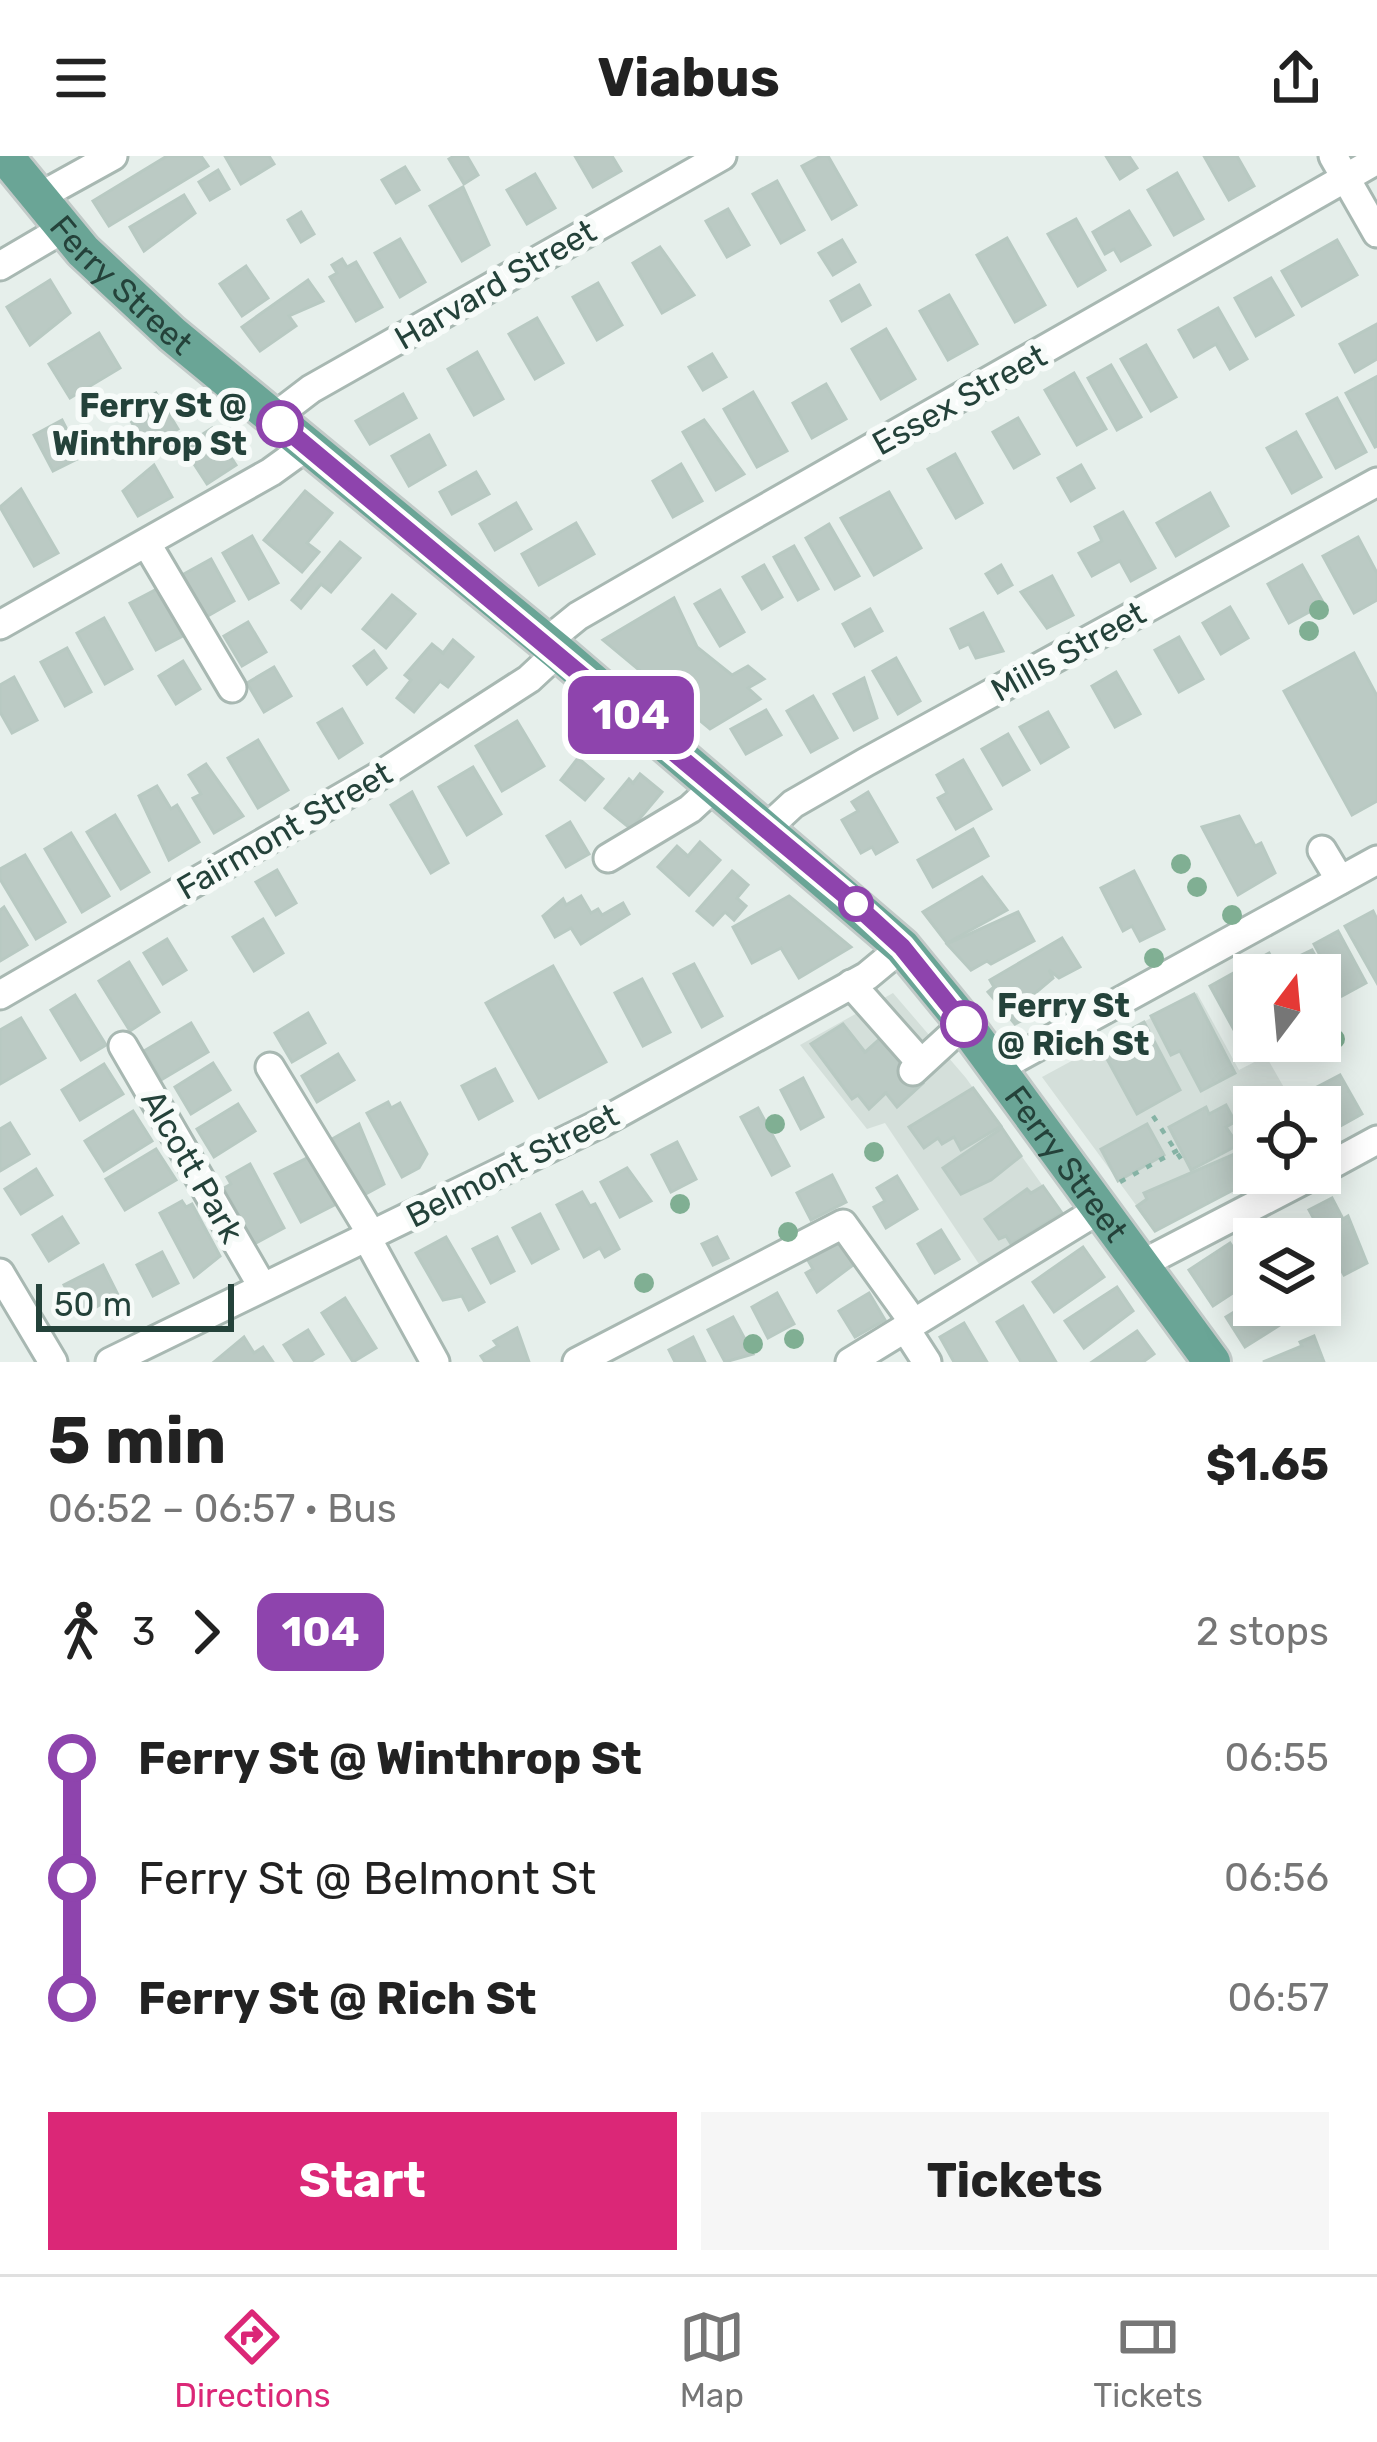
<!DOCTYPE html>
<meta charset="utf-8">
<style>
body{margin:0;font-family:Rubik,sans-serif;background:#f6f6f6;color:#222;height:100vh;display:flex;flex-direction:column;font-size:45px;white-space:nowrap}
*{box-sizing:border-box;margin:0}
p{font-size:39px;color:#767676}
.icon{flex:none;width:66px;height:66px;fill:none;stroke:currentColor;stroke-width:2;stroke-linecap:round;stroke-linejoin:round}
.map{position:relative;height:1206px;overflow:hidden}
.details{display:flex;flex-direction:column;background:#fff;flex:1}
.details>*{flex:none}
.badge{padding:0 24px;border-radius:18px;font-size:42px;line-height:78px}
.needle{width:78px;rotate:16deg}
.controls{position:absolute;left:1233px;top:798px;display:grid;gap:24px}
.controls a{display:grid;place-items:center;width:108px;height:108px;border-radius:0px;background:#fff;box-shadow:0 6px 30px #0003;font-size:60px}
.scale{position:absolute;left:36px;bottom:30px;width:198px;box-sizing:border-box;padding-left:12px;border:6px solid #24423a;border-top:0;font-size:33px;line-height:42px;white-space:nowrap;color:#24423a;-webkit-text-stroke:9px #f7fbf9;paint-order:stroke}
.map>.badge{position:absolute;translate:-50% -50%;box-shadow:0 0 0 6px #fff}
.legs{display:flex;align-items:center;gap:18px;height:132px;padding:0 48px;font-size:39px}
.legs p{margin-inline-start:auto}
.summary{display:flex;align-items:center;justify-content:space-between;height:204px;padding:0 48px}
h1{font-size:66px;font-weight:700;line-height:90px}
.primary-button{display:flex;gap:24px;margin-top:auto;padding:24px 48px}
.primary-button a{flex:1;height:138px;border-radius:0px;background:#db2777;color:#fff;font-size:48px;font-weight:700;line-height:138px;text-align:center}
.primary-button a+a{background:#f6f6f6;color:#222}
ul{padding:0 48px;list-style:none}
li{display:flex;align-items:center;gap:42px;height:120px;font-size:45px}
li i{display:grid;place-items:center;width:18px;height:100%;margin:0 15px;background:currentColor}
li i::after{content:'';width:30px;height:30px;margin:-15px;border:9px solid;border-radius:50%;background:#fff}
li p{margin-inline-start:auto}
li:first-child i{background:linear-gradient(#0000 50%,currentColor 0)}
li:last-child i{background:linear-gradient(currentColor 50%,#0000 0)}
header{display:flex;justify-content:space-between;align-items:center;height:156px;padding:0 48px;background:#fff;font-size:54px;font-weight:700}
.menu{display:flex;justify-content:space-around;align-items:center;height:168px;border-top:3px solid #e0e0e0;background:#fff;font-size:33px;color:#767676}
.menu a{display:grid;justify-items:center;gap:6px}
.menu .active{color:#db2777}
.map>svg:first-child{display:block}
.built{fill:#d4dfda}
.building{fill:#bbcac4;stroke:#b8c9c2;stroke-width:3}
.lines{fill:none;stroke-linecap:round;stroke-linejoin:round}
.minor-casing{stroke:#a8b8b2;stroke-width:33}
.major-casing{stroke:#c2cac8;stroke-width:42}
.path{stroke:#86b3a5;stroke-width:4.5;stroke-dasharray:6 9;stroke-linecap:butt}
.minor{stroke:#fff;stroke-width:27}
.major{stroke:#6aa596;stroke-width:36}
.tree{fill:#80af93}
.line-1-casing{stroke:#fff;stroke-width:27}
.line-1{stroke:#8e44ad;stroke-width:18}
.stop-1-dot{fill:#fff;stroke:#8e44ad;stroke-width:6}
.labels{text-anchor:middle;stroke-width:12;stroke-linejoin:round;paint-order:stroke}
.street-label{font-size:33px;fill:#24423a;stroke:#f7fbf9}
.stop-label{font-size:33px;font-weight:bold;fill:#24423a;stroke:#f7fbf9;text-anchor:end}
</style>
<header><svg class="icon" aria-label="menu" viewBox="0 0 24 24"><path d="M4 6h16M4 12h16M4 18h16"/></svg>Viabus<svg class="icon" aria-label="share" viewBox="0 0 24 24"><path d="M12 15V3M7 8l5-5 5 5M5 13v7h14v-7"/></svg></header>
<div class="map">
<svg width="1377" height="1206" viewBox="0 0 1377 1206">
<rect width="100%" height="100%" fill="#e6efeb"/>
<g class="built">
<polygon points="893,837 966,922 1062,1057 979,1108 885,967 867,973 800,889"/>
<polygon points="1197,837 1239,914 1266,900 1290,942 1300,938 1307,951 1254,951 1254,1017 1263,1017 1155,1075 1042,921"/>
</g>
<g class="building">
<polygon points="167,0 201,0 208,10 109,70 93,45"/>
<polygon points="225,0 269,0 274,8 241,28"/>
<polygon points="454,0 467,0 478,19 464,28 449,3"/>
<polygon points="575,0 612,0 621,15 593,31"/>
<polygon points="821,0 828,0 856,49 832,63 802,10"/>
<polygon points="1106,0 1129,0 1137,12 1120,23"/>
<polygon points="1204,0 1237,0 1254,30 1229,44"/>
<polygon points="405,11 419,34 396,47 382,24"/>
<polygon points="218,14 229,33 210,44 199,26"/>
<polygon points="1177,17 1203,63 1174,79 1148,34"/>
<polygon points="535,18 555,52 527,68 507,34"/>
<polygon points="777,25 804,74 781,87 753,38"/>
<polygon points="463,31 489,89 462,105 430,50"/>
<polygon points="184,39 195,57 144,95 130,71"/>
<polygon points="728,53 749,89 727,101 706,65"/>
<polygon points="1129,55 1150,89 1121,105 1114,93 1105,98 1093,76"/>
<polygon points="301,56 314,78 301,86 288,64"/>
<polygon points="1076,63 1105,114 1078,130 1048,78"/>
<polygon points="1007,82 1045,149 1015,166 977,99"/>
<polygon points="400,83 425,126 400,141 375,97"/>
<polygon points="842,84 855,106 833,119 819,97"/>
<polygon points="1337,84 1357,119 1302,150 1282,115"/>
<polygon points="660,91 694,139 662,157 633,107"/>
<polygon points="342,103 347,111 356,106 382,151 356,165 330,121 337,117 332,109"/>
<polygon points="246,110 268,142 242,160 220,128"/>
<polygon points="1271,122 1293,159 1256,180 1235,142"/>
<polygon points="50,124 70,157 30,189 7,151"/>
<polygon points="308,124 323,145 289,160 296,170 260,195 242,171"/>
<polygon points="598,127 622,169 597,184 573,141"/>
<polygon points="859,129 870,149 842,165 831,145"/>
<polygon points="949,139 977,188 948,204 920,155"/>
<polygon points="1218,152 1247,203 1230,213 1216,188 1194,201 1179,174"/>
<polygon points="537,162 563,207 535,223 509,178"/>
<polygon points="1377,168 1377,203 1355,216 1340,188"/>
<polygon points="886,173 915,223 881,243 852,193"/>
<polygon points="99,177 120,212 70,242 49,208"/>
<polygon points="1146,189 1176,241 1151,255 1121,203"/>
<polygon points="477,196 503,243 474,259 448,213"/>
<polygon points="712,198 726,221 703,234 689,211"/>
<polygon points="1111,209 1141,261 1117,274 1088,222"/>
<polygon points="1074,217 1106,273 1077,289 1045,234"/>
<polygon points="1376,221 1377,290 1375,291 1346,237"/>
<polygon points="826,228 846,263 812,282 793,247"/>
<polygon points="753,236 787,295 757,311 724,253"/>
<polygon points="156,237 178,273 147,292 125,255"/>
<polygon points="403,238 416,262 370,288 356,265"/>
<polygon points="1337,242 1366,296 1336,312 1307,258"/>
<polygon points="1018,262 1039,298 1014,312 993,276"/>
<polygon points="62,264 81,301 53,315 34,279"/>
<polygon points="704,264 744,318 716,334 683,276"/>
<polygon points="212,272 236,309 207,328 183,291"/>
<polygon points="1296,276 1321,321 1292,337 1267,292"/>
<polygon points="429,279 445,309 409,330 392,300"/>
<polygon points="955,298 982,347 956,362 928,313"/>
<polygon points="681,308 702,345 673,361 653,325"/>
<polygon points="154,309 172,341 138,360 123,335"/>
<polygon points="1081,309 1094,332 1071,345 1058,322"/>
<polygon points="476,316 489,338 452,358 440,336"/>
<polygon points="21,333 58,397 34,410 0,351"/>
<polygon points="305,335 332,357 307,387 319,396 302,416 264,384"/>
<polygon points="889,336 921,392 874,419 841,362"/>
<polygon points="1210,337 1228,370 1176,400 1157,367"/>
<polygon points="516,347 531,373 495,394 480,368"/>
<polygon points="1123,356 1155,412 1131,425 1120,405 1092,420 1079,397 1102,385 1095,371"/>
<polygon points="576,367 594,398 539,429 522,398"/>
<polygon points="829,368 859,420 835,433 806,382"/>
<polygon points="252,380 278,427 249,443 223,397"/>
<polygon points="1358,381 1377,417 1377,444 1354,457 1323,400"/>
<polygon points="340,386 360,402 331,436 321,428 301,452 292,444"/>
<polygon points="794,390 818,433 798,444 774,401"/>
<polygon points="211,403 234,445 206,461 182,419"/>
<polygon points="764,409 782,441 762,453 743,421"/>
<polygon points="1001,409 1012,429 998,437 986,418"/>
<polygon points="1302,409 1324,448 1289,467 1268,428"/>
<polygon points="1052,420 1073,459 1047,472 1021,436"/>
<polygon points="157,433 183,480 156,494 130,447"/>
<polygon points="720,434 744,476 720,490 695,448"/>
<polygon points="392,439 415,458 386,492 363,473"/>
<polygon points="674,442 697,491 732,519 748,510 764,523 748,532 760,543 710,573 603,484"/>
<polygon points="1230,451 1248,482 1221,498 1203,467"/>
<polygon points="870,453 882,475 855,490 843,468"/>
<polygon points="983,457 1003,495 976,502 969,488 960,492 951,473"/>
<polygon points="104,462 132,513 105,528 77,477"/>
<polygon points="248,466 266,496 242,510 224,480"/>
<polygon points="1179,481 1203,523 1179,536 1155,494"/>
<polygon points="453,484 473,501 448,531 440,525 414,556 397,542 411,524 405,519 432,488 443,497"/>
<polygon points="67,492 91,536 65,550 41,506"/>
<polygon points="374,495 386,512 367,528 354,510"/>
<polygon points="1354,497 1377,540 1377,645 1352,659 1284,535"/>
<polygon points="896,502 920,545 898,558 873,515"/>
<polygon points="183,505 200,533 176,548 159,520"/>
<polygon points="274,511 291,540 264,556 247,527"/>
<polygon points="1116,516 1140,558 1115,571 1092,530"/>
<polygon points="14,521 37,564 12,577 0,556 0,529"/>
<polygon points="864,522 877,562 854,574 834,538"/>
<polygon points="813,540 837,582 811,596 787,555"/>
<polygon points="342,553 362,587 339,602 318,567"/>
<polygon points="766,554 781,579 746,598 731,573"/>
<polygon points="1048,556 1068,591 1041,607 1020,571"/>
<polygon points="517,565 544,610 502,635 476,590"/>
<polygon points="1008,578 1029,614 1003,629 982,593"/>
<polygon points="258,584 288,634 258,652 228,602"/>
<polygon points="578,602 603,623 585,644 561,624"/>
<polygon points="963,604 991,653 956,673 938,642 947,637 937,619"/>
<polygon points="206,608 243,660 214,677 193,642 201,638 189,619"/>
<polygon points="473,611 501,658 467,679 439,631"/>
<polygon points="640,618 662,636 631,673 605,652 629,623 633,627"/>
<polygon points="157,630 171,653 177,649 199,686 169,704 139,640"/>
<polygon points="412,636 448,707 431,717 391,649"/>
<polygon points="868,636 897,686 876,698 872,691 861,697 842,664 858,655 852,646"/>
<polygon points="115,659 149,716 121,733 87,676"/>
<polygon points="1239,660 1255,690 1261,687 1275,717 1238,739 1202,671"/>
<polygon points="570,666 589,698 566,711 547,680"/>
<polygon points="973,673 988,700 933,731 918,704"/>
<polygon points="71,677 109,740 82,756 45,693"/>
<polygon points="700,686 720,704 689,739 658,711 677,690 688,700"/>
<polygon points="25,699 65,766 36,783 0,723 0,713"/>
<polygon points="277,714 296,747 276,759 256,726"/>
<polygon points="732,715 748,729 737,742 746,750 734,764 725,756 713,769 697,755"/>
<polygon points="1134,715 1164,773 1140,785 1132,770 1123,775 1101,732"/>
<polygon points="982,721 1007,754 947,787 923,756"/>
<polygon points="581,740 591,757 598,753 602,759 623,747 629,758 581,788 571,772 555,781 543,760 563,743 566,749"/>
<polygon points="789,740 851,791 799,822 781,792 752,807 733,771"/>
<polygon points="4,751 27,789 0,805 0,754"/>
<polygon points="1373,755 1377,763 1377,827 1345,770"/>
<polygon points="1018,756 1034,785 991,808 987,805 971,814 947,788"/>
<polygon points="263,763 283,797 254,815 233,781"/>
<polygon points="1338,775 1366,827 1342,840 1314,788"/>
<polygon points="1062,782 1080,811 1059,822 1049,814 1053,822 1034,838 1045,852 1015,868 988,836 994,831 990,824"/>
<polygon points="167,783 186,814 163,828 144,797"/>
<polygon points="1312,794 1328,823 1320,827 1320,819 1294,819 1287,806"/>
<polygon points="1269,797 1280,819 1254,819 1254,832 1242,812"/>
<polygon points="129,806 159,856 130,875 99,825"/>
<polygon points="694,808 722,860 702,871 674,818"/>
<polygon points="553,810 606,906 539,942 486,847"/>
<polygon points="1237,815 1254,847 1254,875 1239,883 1210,830"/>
<polygon points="642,823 670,876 643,890 615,837"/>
<polygon points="1194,838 1235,917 1201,935 1180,895 1171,899 1151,860"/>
<polygon points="75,839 106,889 81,904 51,854"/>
<polygon points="308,857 325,887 292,906 275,877"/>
<polygon points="21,862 45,902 0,928 0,874"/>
<polygon points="1144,866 1180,934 1137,958 1100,890"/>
<polygon points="191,867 208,896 161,924 144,895"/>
<polygon points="843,868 865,896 883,880 923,927 897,951 886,937 869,953 858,939 852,943 811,888"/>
<polygon points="338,898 354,924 317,946 302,920"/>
<polygon points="213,907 230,934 191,958 175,931"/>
<polygon points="104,908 123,938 80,964 62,934"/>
<polygon points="495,913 512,945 479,963 462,930"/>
<polygon points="1340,919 1362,958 1335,973 1313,933"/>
<polygon points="803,922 823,961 801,973 781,934"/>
<polygon points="973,932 1001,970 961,994 954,981 942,988 938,982 924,992 909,971"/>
<polygon points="388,946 391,952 400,947 427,998 419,1012 402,1021 367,957"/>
<polygon points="238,948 255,975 214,1001 197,973"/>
<polygon points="1226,949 1235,966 1226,971 1238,989 1191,1014 1169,971 1206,951 1209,958"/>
<polygon points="758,952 789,1010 772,1019 741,961"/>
<polygon points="133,955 152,985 104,1015 85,985"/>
<polygon points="10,967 29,998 0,1015 0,973"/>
<polygon points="359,968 384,1028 362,1040 332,983"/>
<polygon points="1147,968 1164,999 1118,1025 1101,993"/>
<polygon points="1002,972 1021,1000 991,1024 961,1038 943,1012"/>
<polygon points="677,986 696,1023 671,1036 652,999"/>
<polygon points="156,993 176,1024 125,1054 106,1023"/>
<polygon points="1237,997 1250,1025 1155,1075 1137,1050 1147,1043 1144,1037"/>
<polygon points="311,1000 336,1048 301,1066 275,1018"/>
<polygon points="250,1008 284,1072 254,1088 224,1032 231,1028 227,1021"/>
<polygon points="627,1012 651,1045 620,1061 601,1026"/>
<polygon points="36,1013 52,1039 21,1058 5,1033"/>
<polygon points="832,1019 846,1046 811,1064 797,1037"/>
<polygon points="897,1020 917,1053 886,1072 874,1051 885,1045 877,1032"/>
<polygon points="1043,1030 1062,1057 1011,1088 1006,1080 999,1083 985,1063 1027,1033 1031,1037"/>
<polygon points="582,1036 590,1050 595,1048 619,1093 605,1101 600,1092 584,1101 557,1049"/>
<polygon points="1332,1042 1343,1063 1348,1060 1367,1107 1344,1119 1309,1054"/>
<polygon points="182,1045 186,1051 192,1048 220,1100 194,1121 160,1057"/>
<polygon points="540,1058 558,1093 532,1107 513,1072"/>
<polygon points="62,1061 78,1087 49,1105 33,1079"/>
<polygon points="941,1074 959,1103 935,1117 918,1088"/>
<polygon points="446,1081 484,1146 469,1154 462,1140 443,1144 416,1097"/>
<polygon points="497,1081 514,1115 491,1127 473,1093"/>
<polygon points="717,1081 728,1102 713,1109 702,1088"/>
<polygon points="843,1083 857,1106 817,1136 806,1117 813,1113 806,1101"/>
<polygon points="1230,1087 1254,1123 1213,1150 1189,1114"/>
<polygon points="1083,1091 1104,1121 1054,1156 1033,1126"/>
<polygon points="162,1096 178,1127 153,1140 137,1109"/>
<polygon points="103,1109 118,1139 80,1160 64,1129"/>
<polygon points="1117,1131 1133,1155 1084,1192 1065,1165"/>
<polygon points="777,1137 794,1168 768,1182 752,1151"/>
<polygon points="869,1137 885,1164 855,1181 839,1155"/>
<polygon points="345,1142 376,1192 353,1206 322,1157"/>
<polygon points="1254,1144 1254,1149 1276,1149 1286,1165 1245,1191 1226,1161"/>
<polygon points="1023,1150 1056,1206 1021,1206 997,1166"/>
<polygon points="733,1161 753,1198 725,1206 708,1174"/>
<polygon points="964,1167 987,1206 954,1206 940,1181"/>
<polygon points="517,1172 529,1206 485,1206 481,1200 498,1190 494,1185"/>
<polygon points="308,1174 323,1198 310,1206 295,1206 284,1189"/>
<polygon points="1137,1175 1154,1198 1143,1206 1092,1206"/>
<polygon points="1314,1180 1324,1206 1263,1206 1302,1190 1300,1186"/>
<polygon points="244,1181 254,1197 263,1191 273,1206 214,1206"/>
<polygon points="693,1181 705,1206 675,1206 669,1194"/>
</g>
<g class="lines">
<g class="minor-casing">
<g id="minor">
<polyline points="1333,0 1377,77"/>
<polyline points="37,42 113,0"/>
<polyline points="0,110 63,73"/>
<polyline points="273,262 311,233 722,0"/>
<polyline points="147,388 232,532"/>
<polyline points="0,469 271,316 307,290"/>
<polyline points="546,486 578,460 727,374 1377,4"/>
<polyline points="766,673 793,648 866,606 1377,326"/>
<polyline points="1322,694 1340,724"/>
<polyline points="608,702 690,653 715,630"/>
<polyline points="851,828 921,907"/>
<polyline points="0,839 377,621 529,523 558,496"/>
<polyline points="123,890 262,1130"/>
<polyline points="270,911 372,1079"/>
<polyline points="995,914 1377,704"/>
<polyline points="913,915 964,868"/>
<polyline points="1320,1015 1377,984"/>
<polyline points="367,1082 435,1206"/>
<polyline points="1140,1109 1317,1017"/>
<polyline points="0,1117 53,1206"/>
<polyline points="905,1172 927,1206"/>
<polyline points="110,1206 601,967 867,820 902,791"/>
<polyline points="577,1206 843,1068 914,1167"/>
<polyline points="850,1206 1100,1053"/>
</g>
</g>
<g class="major-casing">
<g id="major">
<path id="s1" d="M5,0L83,95L172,178L558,496L902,791L961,863L1212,1206"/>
</g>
</g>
<g class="path">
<polyline points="1153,960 1185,1009"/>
<polyline points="1120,1026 1180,993"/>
</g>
<use href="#minor" class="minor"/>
<use href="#major" class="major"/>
</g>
<g class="tree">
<circle cx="1319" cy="454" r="10"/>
<circle cx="1309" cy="475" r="10"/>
<circle cx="1181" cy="708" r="10"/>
<circle cx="1197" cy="731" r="10"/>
<circle cx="1232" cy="759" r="10"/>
<circle cx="1154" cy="802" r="10"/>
<circle cx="1335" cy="883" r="10"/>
<circle cx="775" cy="968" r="10"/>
<circle cx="874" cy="996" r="10"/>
<circle cx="680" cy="1048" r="10"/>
<circle cx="788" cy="1076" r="10"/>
<circle cx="644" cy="1127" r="10"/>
<circle cx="794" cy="1183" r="10"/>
<circle cx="753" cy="1188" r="10"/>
</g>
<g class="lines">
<g class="line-1-casing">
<polyline id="line-1" points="280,268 845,739 902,791 964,868"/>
</g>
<use href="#line-1" class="line-1"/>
</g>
<g class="stop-1-dot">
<circle cx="280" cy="268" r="21"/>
<circle cx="856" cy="748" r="15"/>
<circle cx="964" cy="868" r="21"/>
</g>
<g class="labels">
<g class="street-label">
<text dy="12" stroke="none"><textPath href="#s1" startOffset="174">Ferry Street</textPath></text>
<text transform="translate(495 128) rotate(-30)" y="12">Harvard Street</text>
<text transform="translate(959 243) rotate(-29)" y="12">Essex Street</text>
<text transform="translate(1068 495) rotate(-29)" y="12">Mills Street</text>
<text transform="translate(284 674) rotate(-30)" y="12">Fairmont Street</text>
<text dy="12" stroke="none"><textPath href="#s1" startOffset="1470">Ferry Street</textPath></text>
<text transform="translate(512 1009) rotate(-27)" y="12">Belmont Street</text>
<text transform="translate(193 1010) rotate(60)" y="12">Alcott Park</text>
</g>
<g class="stop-label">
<text x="247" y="261">Ferry St @<tspan x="247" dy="38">Winthrop St</tspan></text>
<text x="997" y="861" text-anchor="start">Ferry St<tspan x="997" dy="38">@ Rich St</tspan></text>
</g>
</g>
</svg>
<div class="controls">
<a><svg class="needle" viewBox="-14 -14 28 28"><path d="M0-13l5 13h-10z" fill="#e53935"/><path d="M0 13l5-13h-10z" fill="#767676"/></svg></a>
<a><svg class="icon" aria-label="locate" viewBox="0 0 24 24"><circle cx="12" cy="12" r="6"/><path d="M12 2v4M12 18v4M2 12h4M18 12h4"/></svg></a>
<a><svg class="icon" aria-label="layers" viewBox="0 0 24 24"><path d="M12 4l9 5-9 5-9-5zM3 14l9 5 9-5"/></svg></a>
</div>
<div class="scale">50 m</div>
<b class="badge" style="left:631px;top:559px;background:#8e44ad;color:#fff">104</b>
</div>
<section class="details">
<div class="summary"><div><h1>5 min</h1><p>06:52 – 06:57 · Bus</p></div><b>$1.65</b></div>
<div class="legs"><svg class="icon" aria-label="walk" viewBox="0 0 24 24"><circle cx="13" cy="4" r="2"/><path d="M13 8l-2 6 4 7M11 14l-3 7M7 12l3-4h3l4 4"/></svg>3<svg class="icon" aria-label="forward" viewBox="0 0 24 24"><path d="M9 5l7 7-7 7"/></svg><b class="badge" style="background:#8e44ad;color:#fff">104</b><p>2 stops</p></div>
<ul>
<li><i style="color:#8e44ad"></i><b>Ferry St @ Winthrop St</b><p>06:55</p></li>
<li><i style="color:#8e44ad"></i><span>Ferry St @ Belmont St</span><p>06:56</p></li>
<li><i style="color:#8e44ad"></i><b>Ferry St @ Rich St</b><p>06:57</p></li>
</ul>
<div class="primary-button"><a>Start</a><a>Tickets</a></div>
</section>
<nav class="menu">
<a class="active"><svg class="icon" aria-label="directions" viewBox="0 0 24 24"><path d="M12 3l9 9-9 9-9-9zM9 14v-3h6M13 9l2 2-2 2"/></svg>Directions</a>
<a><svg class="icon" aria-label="map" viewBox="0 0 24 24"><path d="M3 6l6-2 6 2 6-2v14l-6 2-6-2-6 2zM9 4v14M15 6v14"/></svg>Map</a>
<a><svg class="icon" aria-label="tickets" viewBox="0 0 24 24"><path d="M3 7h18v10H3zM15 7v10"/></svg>Tickets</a>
</nav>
